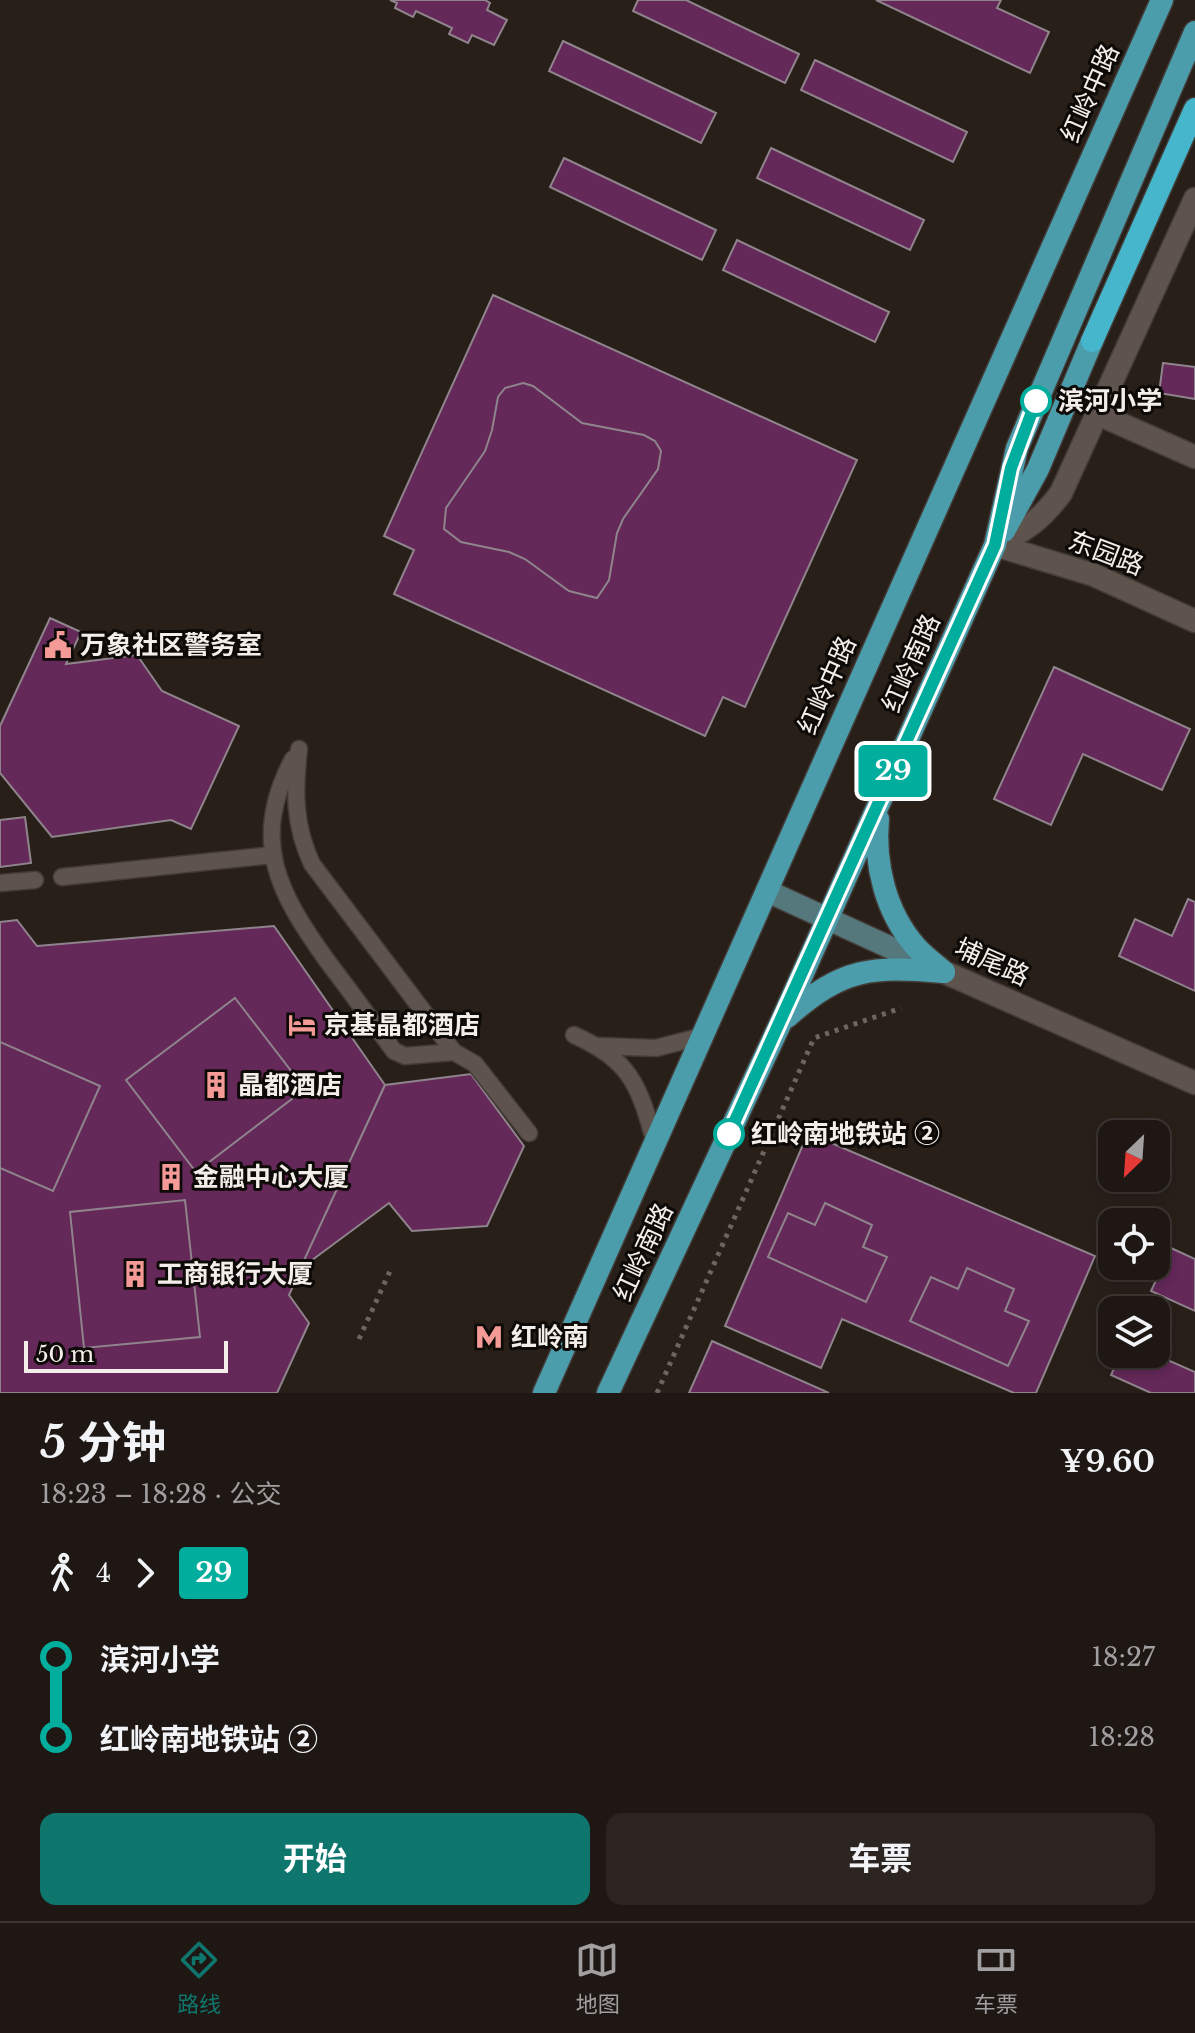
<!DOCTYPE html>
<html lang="zh">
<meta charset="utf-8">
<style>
body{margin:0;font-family:"Libre Baskerville","Noto Sans SC",serif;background:#2b2421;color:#f1f3f6;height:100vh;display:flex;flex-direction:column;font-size:30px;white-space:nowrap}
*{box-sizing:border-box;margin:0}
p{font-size:26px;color:#a19fa0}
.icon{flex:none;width:44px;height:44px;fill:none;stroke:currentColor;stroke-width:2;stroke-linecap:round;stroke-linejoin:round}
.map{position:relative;height:1393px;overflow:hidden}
.side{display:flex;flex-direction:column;background:#1e1713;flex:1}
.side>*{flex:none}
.badge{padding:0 16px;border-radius:6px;font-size:28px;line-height:52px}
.needle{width:52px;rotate:205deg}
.tools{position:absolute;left:1098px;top:1120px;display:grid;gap:16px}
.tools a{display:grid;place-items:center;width:72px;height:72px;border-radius:16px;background:#1e1713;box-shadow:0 4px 12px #0003,0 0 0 2px #3c3633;font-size:40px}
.scale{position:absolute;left:24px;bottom:20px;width:204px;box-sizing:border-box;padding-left:8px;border:4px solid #f4eeea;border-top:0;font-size:22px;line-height:28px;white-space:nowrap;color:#f4eeea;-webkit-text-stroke:6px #0e0a07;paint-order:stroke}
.map>.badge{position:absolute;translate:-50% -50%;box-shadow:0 0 0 4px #fff}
.legs{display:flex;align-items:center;gap:12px;height:88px;padding:0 40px;font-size:26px}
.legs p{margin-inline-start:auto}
.headline{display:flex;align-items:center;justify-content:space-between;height:136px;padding:0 40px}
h1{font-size:44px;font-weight:700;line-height:60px}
.button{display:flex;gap:16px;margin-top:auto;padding:16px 40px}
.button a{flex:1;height:92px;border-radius:16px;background:#0f766e;color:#fff;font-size:32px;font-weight:700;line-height:92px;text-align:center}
.button a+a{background:#2b2421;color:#f1f3f6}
ul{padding:0 40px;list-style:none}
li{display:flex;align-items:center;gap:28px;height:80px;font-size:30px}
li i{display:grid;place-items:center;width:12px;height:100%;margin:0 10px;background:currentColor}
li i::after{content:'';width:20px;height:20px;margin:-10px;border:6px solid;border-radius:50%;background:#1e1713}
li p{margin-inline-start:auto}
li:first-child i{background:linear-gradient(#0000 50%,currentColor 0)}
li:last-child i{background:linear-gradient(currentColor 50%,#0000 0)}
.tab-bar{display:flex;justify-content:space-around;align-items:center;height:112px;border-top:2px solid #3c3633;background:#1e1713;font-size:22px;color:#a19fa0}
.tab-bar a{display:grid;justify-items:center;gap:4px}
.tab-bar .selected{color:#0f766e}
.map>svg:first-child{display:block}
.building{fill:#642859;stroke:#8f848c;stroke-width:2}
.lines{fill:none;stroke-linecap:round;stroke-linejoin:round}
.service-casing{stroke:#423b37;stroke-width:19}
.minor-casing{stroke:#423b37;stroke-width:25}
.tertiary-casing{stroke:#423b37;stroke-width:25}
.secondary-casing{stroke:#423b37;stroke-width:25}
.primary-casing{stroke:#423b37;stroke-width:25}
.trunk-casing{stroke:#423b37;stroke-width:25}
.path{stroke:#6d6660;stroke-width:5;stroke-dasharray:4 6;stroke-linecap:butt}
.service{stroke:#5e534d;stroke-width:16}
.minor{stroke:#5e534d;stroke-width:22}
.tertiary{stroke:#5e534d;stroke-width:22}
.secondary{stroke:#55787d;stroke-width:22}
.primary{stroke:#4b9dac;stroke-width:22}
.trunk{stroke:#45b6cc;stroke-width:22}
.line-1-casing{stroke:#fff;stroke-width:18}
.line-1{stroke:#01ad9c;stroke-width:12}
.stop-1-dot{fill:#fff;stroke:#01ad9c;stroke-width:4}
.labels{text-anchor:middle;stroke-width:6;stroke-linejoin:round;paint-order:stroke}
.street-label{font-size:26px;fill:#f4eeea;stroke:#0e0a07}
.stop-label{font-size:26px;font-weight:bold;fill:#f4eeea;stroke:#0e0a07;text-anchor:start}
.poi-label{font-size:26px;font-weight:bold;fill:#f4eeea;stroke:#0e0a07;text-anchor:start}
</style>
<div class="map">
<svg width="1195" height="1393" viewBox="0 0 1195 1393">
<rect width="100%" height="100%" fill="#281f19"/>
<g class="building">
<polygon points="390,0 485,0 490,3 487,10 507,20 494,45 472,35 468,43 449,34 452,28 416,11 413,17 395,8 397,3"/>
<polygon points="638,0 686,0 799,54 785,83 633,11"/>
<polygon points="876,0 1001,0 997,8 1049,32 1030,73"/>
<polygon points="563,41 716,113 701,143 549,71"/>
<polygon points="815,60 967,132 953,162 801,90"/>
<polygon points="771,148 924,220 910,250 757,178"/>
<polygon points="564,158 716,230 702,260 550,187"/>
<polygon points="737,240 889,312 875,342 723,270"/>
<polygon points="493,295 857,460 745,707 723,697 705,736 394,594 414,550 384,536"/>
<polygon points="1163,363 1195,367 1195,399 1159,393"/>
<polygon points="523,383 533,386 582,423 644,435 655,441 661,451 658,469 623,519 617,533 609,580 597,598 569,591 525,559 509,552 461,542 444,529 446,508 485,451 492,430 498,397 505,388"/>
<polygon points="50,618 81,632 66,664 137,655 162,691 239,726 191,829 171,820 52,837 0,773 0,726"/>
<polygon points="1054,667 1190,729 1162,790 1083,754 1051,825 994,799"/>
<polygon points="25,817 31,863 0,867 0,820"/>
<polygon points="1188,899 1195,902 1195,991 1119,956 1135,919 1172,936"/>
<polygon points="17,920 37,946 274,926 385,1085 289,1295 309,1323 277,1393 0,1393 0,922"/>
<polygon points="235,998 305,1089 196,1172 126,1080"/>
<polygon points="0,1042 100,1086 53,1191 0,1168"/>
<polygon points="471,1074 524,1146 487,1226 412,1231 389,1203 300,1269 385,1085"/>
<polygon points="808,1133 1095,1256 1036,1393 1014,1393 842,1319 821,1368 725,1326"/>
<polygon points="185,1200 200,1337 84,1348 70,1212"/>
<polygon points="825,1203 872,1225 863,1247 887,1257 866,1302 768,1257 788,1213 815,1225"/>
<polygon points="1171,1248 1195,1259 1195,1311 1151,1291"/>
<polygon points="967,1268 1014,1289 1005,1311 1029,1321 1008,1366 910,1321 931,1277 958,1289"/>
<polygon points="712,1341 829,1393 689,1393"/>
<polygon points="1121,1354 1154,1354 1195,1372 1195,1393 1151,1393 1111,1375"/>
</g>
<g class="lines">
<g class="service-casing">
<g id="service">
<path d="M299,749C294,791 294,826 312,864L454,1052L475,1064L529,1133"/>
<path d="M293,759C249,841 279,894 328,962C350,991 372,1021 394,1051L405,1056L454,1052"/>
<polyline points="62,877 273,855"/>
<polyline points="0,883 35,880"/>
<path d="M574,1035C631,1061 639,1085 655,1143"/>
<polyline points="598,1046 656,1048 703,1036"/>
</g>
</g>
<g class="minor-casing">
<g id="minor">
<polyline points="1098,414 1195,457"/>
<path d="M995,545C1024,532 1042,519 1061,493L1195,199"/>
</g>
</g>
<g class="tertiary-casing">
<g id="tertiary">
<polyline points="995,545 1094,575 1195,621"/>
<polyline points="944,972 1195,1083"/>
</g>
</g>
<g class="secondary-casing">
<polyline id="secondary" points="767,891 935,968"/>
</g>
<g class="primary-casing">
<g id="primary">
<polyline points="1004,531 1038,469 1092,341"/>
<path d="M878,819C874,863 885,912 916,947C924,956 935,964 944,972"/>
<path d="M787,1017C843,967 872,966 944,972"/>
<polyline points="544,1393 1162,0"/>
<polyline points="608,1393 781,1022 995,545 1017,448 1195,32"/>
</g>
</g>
<g class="trunk-casing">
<polyline id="trunk" points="1092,341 1195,109"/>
</g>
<g class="path">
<polyline points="359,1339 390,1271"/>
<polyline points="657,1393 814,1038 901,1008"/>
</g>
<use href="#service" class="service"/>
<use href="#minor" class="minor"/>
<use href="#tertiary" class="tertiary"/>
<use href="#secondary" class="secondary"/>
<use href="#primary" class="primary"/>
<use href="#trunk" class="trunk"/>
</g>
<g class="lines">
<g class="line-1-casing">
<polyline id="line-1" points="729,1134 995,545 1011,468 1036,401"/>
</g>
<use href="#line-1" class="line-1"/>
</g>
<defs>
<g id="civic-bare" transform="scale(2.16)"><path d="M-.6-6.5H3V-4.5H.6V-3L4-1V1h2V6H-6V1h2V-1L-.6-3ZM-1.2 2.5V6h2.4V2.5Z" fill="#f59b97" stroke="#0e0a07" stroke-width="2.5" paint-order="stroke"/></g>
<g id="hotel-bare" transform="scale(2.16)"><path d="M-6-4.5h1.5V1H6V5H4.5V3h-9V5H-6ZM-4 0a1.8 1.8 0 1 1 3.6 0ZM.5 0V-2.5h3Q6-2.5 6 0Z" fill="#f59b97" stroke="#0e0a07" stroke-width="2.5" paint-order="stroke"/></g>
<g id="building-bare" transform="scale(2.16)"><path d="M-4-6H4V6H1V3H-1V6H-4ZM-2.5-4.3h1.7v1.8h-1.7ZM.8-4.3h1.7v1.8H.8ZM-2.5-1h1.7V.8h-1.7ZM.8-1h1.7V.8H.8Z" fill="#f59b97" stroke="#0e0a07" stroke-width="2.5" paint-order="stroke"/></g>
<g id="metro-bare" transform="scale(2.16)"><path d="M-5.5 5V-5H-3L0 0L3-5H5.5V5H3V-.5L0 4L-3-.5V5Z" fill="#f59b97" stroke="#0e0a07" stroke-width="2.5" paint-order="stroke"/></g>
</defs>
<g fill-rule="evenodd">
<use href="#civic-bare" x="58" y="645"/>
<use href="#hotel-bare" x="302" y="1025"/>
<use href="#building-bare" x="216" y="1085"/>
<use href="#building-bare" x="171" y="1177"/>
<use href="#building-bare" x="135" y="1274"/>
<use href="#metro-bare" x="489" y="1337"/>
</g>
<g class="stop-1-dot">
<circle cx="1036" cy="401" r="14"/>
<circle cx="729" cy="1134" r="14"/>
</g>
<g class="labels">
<g class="street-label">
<text transform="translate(1090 93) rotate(-66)" y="9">红岭中路</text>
<text transform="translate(1106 553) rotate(21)" y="9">东园路</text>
<text transform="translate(911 663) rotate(-66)" y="9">红岭南路</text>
<text transform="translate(827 685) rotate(-66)" y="9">红岭中路</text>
<text transform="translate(992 962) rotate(24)" y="9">埔尾路</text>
<text transform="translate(643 1252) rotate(-65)" y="9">红岭南路</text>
</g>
<g class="stop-label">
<text x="1058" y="410">滨河小学</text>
<text x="751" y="1143">红岭南地铁站 ②</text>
</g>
<g class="poi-label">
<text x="80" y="654">万象社区警务室</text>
<text x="324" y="1034">京基晶都酒店</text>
<text x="238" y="1094">晶都酒店</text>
<text x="193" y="1186">金融中心大厦</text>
<text x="157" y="1283">工商银行大厦</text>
<text x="511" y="1346">红岭南</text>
</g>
</g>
</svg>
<div class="tools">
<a><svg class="needle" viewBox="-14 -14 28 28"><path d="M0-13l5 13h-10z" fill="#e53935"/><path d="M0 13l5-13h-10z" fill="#a19fa0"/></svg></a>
<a><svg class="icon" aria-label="locate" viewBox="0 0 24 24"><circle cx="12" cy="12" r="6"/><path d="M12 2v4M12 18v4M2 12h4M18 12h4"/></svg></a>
<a><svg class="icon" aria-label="layers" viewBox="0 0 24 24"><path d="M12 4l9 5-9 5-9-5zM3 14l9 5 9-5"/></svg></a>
</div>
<div class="scale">50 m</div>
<b class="badge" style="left:893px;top:771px;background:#01ad9c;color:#fff">29</b>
</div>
<section class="side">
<div class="headline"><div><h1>5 分钟</h1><p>18:23 – 18:28 · 公交</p></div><b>¥9.60</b></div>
<div class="legs"><svg class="icon" aria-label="walk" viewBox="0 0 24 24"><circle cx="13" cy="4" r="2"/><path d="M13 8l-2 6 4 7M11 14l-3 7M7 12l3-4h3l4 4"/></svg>4<svg class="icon" aria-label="forward" viewBox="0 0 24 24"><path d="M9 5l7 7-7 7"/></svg><b class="badge" style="background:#01ad9c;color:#fff">29</b></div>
<ul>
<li><i style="color:#01ad9c"></i><b>滨河小学</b><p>18:27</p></li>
<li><i style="color:#01ad9c"></i><b>红岭南地铁站 ②</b><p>18:28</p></li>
</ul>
<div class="button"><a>开始</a><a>车票</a></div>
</section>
<nav class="tab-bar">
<a class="selected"><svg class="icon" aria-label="directions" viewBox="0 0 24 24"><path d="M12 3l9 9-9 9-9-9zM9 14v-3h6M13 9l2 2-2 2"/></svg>路线</a>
<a><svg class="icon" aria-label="map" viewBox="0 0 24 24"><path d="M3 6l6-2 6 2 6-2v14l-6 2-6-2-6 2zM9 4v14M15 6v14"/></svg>地图</a>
<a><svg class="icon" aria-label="tickets" viewBox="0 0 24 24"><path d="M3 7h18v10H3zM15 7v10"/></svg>车票</a>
</nav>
